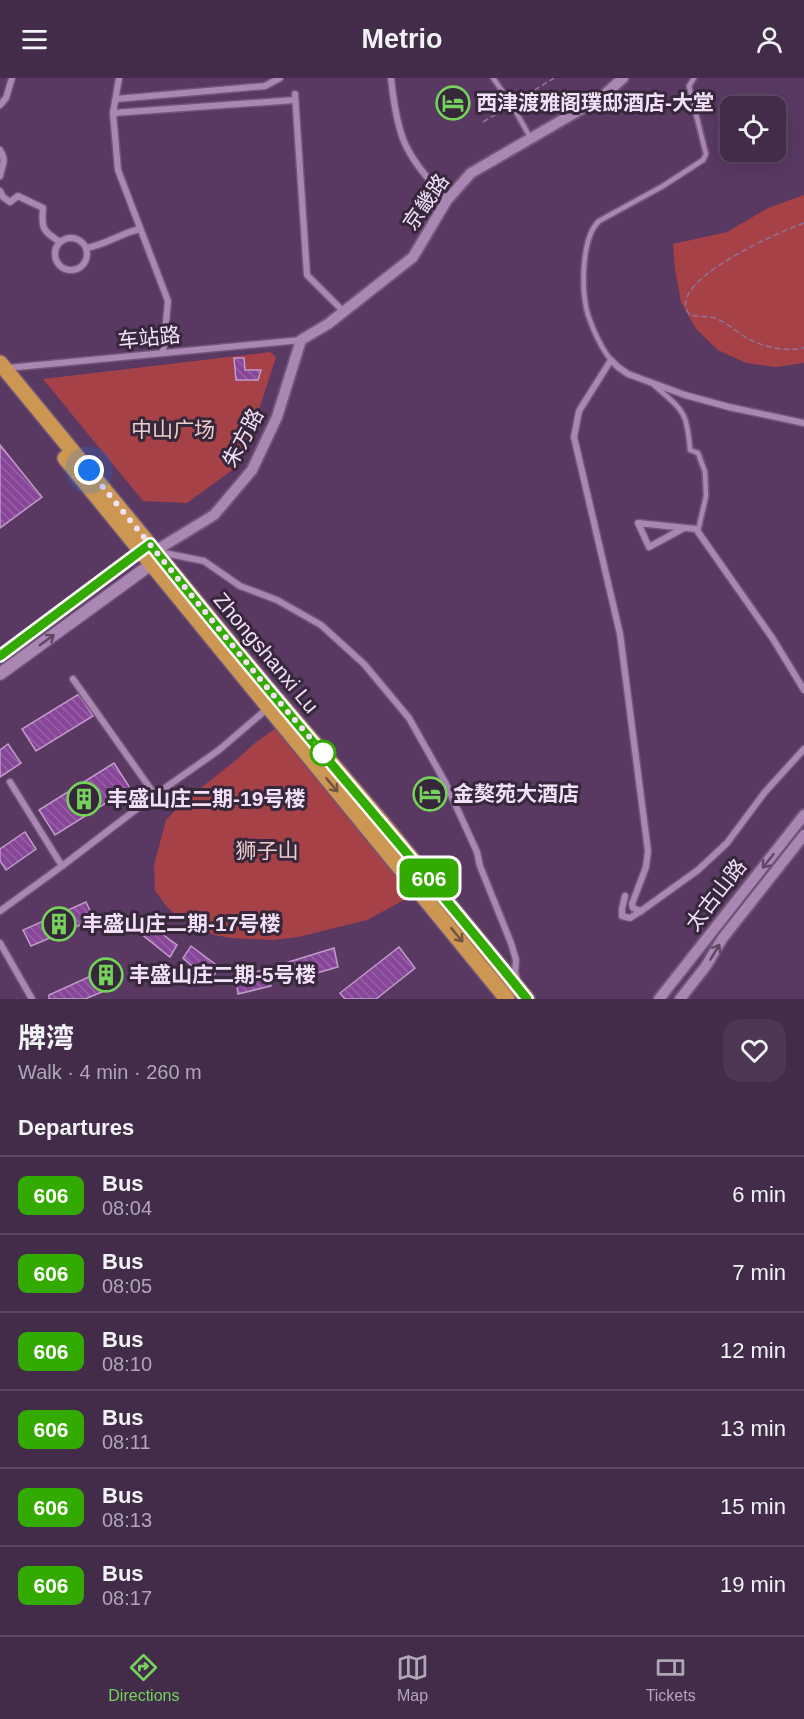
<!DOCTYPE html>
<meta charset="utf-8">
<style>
body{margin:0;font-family:Arial,"Noto Sans SC",sans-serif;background:#4d3754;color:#f1f3f6;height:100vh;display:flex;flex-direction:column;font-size:22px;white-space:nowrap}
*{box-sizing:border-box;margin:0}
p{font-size:20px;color:#afa7b5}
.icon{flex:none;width:33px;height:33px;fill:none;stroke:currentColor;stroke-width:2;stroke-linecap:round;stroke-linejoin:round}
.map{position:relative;height:921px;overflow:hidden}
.side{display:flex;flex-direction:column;background:#432b4a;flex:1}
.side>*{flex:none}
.badge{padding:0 12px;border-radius:9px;font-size:21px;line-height:39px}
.tools{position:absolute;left:720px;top:18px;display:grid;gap:12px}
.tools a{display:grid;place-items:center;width:66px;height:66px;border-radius:12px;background:#432b4a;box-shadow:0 6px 24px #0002,0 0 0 2px #5b4762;font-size:30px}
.you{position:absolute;width:30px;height:30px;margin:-15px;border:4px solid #fff;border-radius:50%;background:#1a73e8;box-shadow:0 0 0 9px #1a73e833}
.map>.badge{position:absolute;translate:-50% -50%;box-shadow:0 0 0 3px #fff}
h2{padding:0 18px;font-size:22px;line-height:54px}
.round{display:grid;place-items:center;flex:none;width:63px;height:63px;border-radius:18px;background:#4d3754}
.headline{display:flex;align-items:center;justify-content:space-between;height:102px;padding:0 18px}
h1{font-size:28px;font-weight:700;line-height:45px}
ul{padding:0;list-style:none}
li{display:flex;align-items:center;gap:18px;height:78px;padding:0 18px;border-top:2px solid #5b4762}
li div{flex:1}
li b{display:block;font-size:22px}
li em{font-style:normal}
li .badge{min-width:66px;font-weight:700;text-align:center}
header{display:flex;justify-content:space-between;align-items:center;height:78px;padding:0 18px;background:#432b4a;font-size:27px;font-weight:700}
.tabs{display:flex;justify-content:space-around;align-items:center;height:84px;border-top:2px solid #5b4762;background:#432b4a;font-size:16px;color:#afa7b5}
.tabs a{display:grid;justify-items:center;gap:3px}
.tabs .current{color:#75d25b}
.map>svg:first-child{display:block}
.green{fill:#a64148}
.building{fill:url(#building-back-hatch);stroke:#c09bc9;stroke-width:1.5}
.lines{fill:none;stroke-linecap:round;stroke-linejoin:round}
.service-casing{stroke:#715578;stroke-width:8}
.minor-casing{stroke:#715578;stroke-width:9}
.tertiary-casing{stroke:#715578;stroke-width:14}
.secondary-casing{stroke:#715578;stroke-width:15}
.primary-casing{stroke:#715578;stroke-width:18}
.path{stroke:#907497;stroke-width:1.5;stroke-dasharray:6 3;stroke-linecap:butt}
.service{stroke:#aa86b3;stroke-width:4.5}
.minor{stroke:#aa86b3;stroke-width:6}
.tertiary{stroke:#aa86b3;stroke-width:10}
.secondary{stroke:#aa86b3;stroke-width:12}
.primary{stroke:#cc9753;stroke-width:15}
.oneway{stroke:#5f4864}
.oneway2{stroke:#725444}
.line-casing{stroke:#fff;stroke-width:14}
.line{stroke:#3a0;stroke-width:9}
.walk{stroke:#f3e0f8;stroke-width:6;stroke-dasharray:0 10.8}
.stop-dot{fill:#fff;stroke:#3a0;stroke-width:3}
.labels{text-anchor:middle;stroke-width:6;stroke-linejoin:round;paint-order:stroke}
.poi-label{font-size:21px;font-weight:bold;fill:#f3e0f8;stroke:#36273a;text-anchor:start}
.street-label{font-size:21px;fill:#f3e0f8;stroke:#36273a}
.park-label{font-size:21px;fill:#eccecd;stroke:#36273a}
</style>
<header><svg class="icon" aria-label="menu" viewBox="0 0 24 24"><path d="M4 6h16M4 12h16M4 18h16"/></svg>Metrio<svg class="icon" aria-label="person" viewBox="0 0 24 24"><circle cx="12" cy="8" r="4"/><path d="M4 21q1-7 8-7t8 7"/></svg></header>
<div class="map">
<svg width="804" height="921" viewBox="0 0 804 921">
<defs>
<pattern id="building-back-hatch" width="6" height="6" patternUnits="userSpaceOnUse" patternTransform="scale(1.5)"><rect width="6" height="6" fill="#884699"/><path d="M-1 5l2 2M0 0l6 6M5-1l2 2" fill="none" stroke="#9960a8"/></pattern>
</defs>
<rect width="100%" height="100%" fill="#593962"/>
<g class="green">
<polygon points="804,117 804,285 776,289 746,285 718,272 696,251 681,224 675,191 673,166 727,154 768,130"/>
<polygon points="270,274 276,279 254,347 238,388 187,425 143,423 43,301"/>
<polygon points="282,646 410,815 404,822 367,842 298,859 272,862 232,860 214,857 181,841 167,829 155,813 154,787 166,742 183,724 235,683 255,665"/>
</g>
<g class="building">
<polygon points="234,280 244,280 245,292 261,292 258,302 236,302"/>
<polygon points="0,367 42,419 0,450"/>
<polygon points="79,616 93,638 36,673 22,651"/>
<polygon points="8,666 21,685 0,699 0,672"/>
<polygon points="114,685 130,710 55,757 39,732"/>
<polygon points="25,754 36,771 6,792 0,783 0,771"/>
<polygon points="86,824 94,841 31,868 23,852"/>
<polygon points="146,844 177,867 170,879 140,855"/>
<polygon points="191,868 219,889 210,904 183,880"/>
<polygon points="399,869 415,890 376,921 345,921 340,915"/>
<polygon points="334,870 338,889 285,904 279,887"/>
<polygon points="117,886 119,907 85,921 49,921 49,917"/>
<polygon points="265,891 271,908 238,916 236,900"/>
</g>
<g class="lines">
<g class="service-casing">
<g id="service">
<polyline points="493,0 512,27 530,59"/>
<path d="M611,282C601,270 593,251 588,237C581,213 581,160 599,143L663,108L703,82L706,76L689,8L694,0"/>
<path d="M654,307C683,333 687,332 690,372L698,375L705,394L706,418L698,453"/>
</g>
</g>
<g class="minor-casing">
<g id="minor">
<polyline points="119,0 113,35 118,92 168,223 163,275"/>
<path d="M391,0C393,20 396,41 403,61C412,84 431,104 447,122"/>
<polyline points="295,16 307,197 343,233"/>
<polyline points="116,21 265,8 280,0"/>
<polyline points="0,27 6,20 12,0"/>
<polyline points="113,35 295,22"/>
<path d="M0,72C7,84 2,86 0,98"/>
<path d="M0,113L3,119L10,124L18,118L43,130C41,151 43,153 60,164"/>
<circle cx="71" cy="176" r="16"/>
<path d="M86,170C106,167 121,155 140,151"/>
<polyline points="7,290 301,262"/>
<polyline points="804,345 729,329 685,317 628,296 618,289 611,282 579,333 574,359 620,556 648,773 646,789 632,826 633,830 641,833 698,792 727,765 765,714 804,671"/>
<polyline points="684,450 649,469 638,445 696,451 773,561 804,612"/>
<polyline points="159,474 204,483 240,508 277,522 321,547 364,586 409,640 445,704 477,774 480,788 511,865 516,882 515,894 517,901"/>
<polyline points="73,601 155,717"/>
<polyline points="10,704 62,788 155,717 219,672 268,630"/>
<polyline points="625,818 622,831 622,838 630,840 641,833"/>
<polyline points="0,833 62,788"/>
<polyline points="0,865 32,921"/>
</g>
</g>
<g class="tertiary-casing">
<g id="tertiary">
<polyline points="155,473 214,437 252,392 277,339 301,262 328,246 413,179 447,122 471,95 602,19 623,0"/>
<polyline points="659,921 804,737"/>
<polyline points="680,921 706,888 722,861 804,757"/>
</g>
</g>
<g class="secondary-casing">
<g id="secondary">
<polyline points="0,578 146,469"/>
<polyline points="0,596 157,482"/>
</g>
</g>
<g class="primary-casing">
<g id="primary">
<polyline points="0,285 269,612 381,743 527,921"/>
<polyline points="65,380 507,921"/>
</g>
</g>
<g class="path">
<polyline points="519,22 554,0"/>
<polyline points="483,44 505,31"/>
<path d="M804,145C782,153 664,203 689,236C698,240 708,237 717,241C727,245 736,253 745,259C762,269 785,274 804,270"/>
</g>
<use href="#service" class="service"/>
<use href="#minor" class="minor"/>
<use href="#tertiary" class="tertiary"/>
<use href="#secondary" class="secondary"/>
<use href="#primary" class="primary"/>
</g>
<defs><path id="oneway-shaft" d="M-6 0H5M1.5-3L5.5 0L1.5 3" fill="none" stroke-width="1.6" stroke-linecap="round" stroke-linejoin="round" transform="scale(1.5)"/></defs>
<g class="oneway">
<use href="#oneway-shaft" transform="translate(47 562) rotate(-36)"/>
<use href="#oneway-shaft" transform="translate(768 783) rotate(128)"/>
<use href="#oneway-shaft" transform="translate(715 874) rotate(-59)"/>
</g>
<g class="oneway2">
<use href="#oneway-shaft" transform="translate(332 707) rotate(50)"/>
<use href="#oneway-shaft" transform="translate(457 857) rotate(50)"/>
</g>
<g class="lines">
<g class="line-casing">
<path id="line" d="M0,578L150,466C272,621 404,767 527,921"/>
</g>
<use href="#line" class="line"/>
<polyline class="walk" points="89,392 269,612 325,677 323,675"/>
</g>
<defs>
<g id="hotel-ring" transform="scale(1.725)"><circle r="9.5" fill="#36273a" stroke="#75d25b" stroke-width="1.5"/><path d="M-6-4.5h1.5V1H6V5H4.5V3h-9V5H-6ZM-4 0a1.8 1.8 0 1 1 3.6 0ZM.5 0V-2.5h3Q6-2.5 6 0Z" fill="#75d25b"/></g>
<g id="building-ring" transform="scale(1.725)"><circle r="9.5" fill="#36273a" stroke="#75d25b" stroke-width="1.5"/><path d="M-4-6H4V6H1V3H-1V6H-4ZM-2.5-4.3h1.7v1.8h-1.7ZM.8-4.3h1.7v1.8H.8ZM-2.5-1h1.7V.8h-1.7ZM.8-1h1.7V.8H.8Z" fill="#75d25b"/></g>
</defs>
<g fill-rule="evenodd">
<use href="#hotel-ring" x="453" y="25"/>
<use href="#hotel-ring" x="430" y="716"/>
<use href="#building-ring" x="84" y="721"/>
<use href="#building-ring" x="59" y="846"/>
<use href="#building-ring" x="106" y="897"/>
</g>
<circle class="stop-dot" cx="323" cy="675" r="12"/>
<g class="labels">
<g class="poi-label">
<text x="476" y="32">西津渡雅阁璞邸酒店-大堂</text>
<text x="453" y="723">金獒苑大酒店</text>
<text x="107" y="728">丰盛山庄二期-19号楼</text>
<text x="82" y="853">丰盛山庄二期-17号楼</text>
<text x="129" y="904">丰盛山庄二期-5号楼</text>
</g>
<g class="street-label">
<text transform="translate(426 124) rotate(-55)" y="7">京畿路</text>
<text transform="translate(149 260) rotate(-6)" y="7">车站路</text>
<text transform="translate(243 360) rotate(-62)" y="7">朱方路</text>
<text transform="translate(266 575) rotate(50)" y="7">Zhongshanxi Lu</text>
<text transform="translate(716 817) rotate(-52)" y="7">太古山路</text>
</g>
<g class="park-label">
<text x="173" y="359">中山广场</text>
<text x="267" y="780">狮子山</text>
</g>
</g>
</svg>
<div class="tools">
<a><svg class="icon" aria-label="locate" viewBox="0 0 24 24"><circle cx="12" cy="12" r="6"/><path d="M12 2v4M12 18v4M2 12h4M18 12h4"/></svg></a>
</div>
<div class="you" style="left:89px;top:392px"></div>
<b class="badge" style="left:429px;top:800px;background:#3a0;color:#fff">606</b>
</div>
<section class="side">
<div class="headline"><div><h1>牌湾</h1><p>Walk · 4 min · 260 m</p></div><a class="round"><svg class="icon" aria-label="heart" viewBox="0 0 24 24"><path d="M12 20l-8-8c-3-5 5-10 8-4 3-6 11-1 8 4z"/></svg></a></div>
<h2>Departures</h2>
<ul>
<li><span class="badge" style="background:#3a0;color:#fff">606</span><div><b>Bus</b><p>08:04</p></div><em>6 min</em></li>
<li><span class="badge" style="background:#3a0;color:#fff">606</span><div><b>Bus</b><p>08:05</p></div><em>7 min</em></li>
<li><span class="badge" style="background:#3a0;color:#fff">606</span><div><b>Bus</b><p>08:10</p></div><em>12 min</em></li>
<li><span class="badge" style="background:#3a0;color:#fff">606</span><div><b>Bus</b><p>08:11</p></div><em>13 min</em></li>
<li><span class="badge" style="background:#3a0;color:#fff">606</span><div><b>Bus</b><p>08:13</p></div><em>15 min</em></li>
<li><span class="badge" style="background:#3a0;color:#fff">606</span><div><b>Bus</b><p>08:17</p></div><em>19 min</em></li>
</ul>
</section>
<nav class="tabs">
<a class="current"><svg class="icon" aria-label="directions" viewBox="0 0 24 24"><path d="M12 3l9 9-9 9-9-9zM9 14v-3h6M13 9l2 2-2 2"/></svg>Directions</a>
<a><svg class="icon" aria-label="map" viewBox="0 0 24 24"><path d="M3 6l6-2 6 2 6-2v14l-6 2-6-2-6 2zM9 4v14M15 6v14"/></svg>Map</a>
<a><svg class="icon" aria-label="tickets" viewBox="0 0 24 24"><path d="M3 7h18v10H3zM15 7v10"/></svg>Tickets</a>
</nav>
